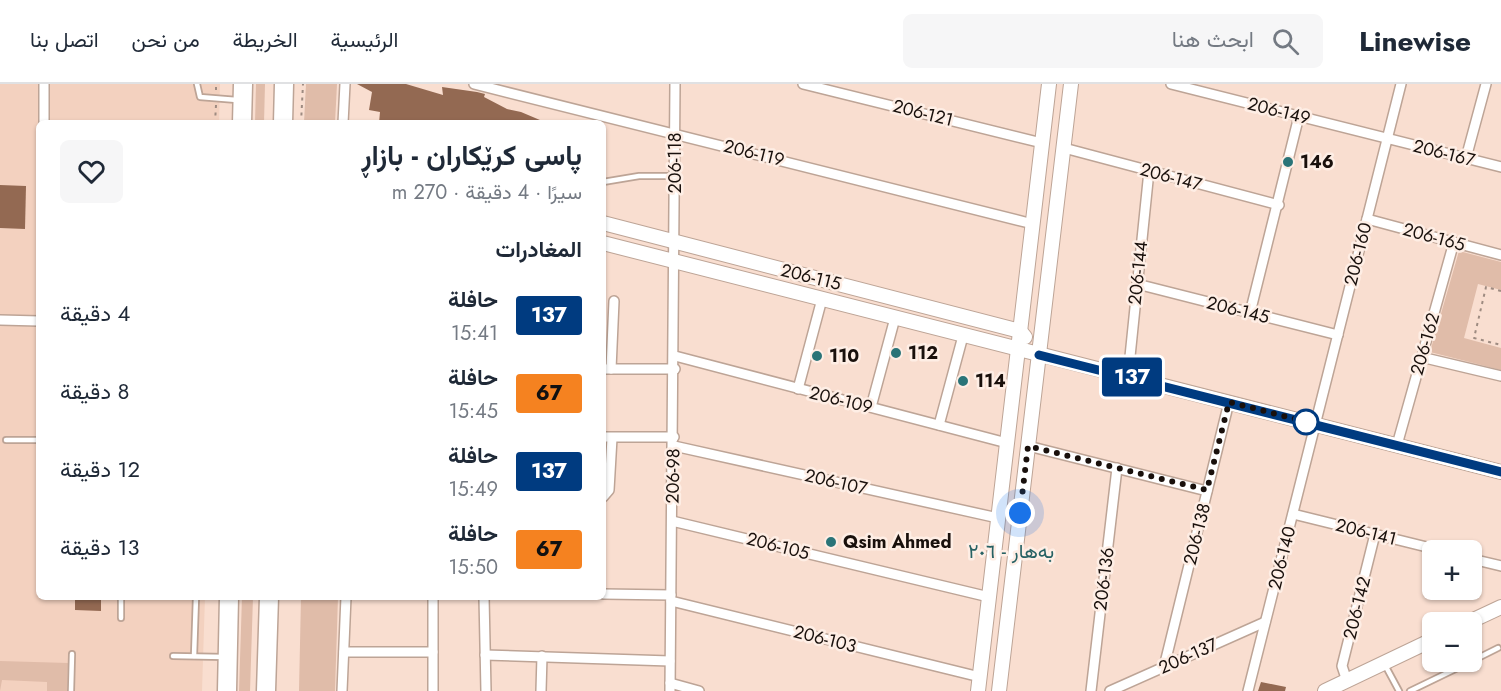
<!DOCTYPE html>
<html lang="ar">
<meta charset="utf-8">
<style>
body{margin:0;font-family:Jost,Vazirmatn,sans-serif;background:#f6f6f7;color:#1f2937;direction:rtl;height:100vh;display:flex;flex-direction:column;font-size:22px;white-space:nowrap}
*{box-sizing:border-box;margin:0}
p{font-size:20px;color:#747a83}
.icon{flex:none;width:33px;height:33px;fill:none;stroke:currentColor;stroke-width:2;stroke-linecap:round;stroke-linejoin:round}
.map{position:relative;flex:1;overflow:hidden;direction:ltr}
.sheet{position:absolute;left:36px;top:36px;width:570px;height:480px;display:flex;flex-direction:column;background:#fff;border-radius:9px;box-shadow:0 2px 4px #0004;direction:rtl}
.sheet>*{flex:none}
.badge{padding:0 12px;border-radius:4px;font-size:21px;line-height:39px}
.fabs{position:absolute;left:1422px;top:456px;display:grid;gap:12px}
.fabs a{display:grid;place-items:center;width:60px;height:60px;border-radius:9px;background:#fff;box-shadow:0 2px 4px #0004;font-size:30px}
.you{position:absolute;width:30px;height:30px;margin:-15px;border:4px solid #fff;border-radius:50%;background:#1a73e8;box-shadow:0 0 0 9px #1a73e833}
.map>.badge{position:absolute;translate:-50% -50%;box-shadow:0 0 0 3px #fff}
h2{padding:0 24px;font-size:22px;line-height:54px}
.round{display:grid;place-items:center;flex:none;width:63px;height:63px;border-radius:9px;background:#f6f6f7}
.headline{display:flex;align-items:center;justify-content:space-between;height:102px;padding:0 24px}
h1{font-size:28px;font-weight:700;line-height:45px}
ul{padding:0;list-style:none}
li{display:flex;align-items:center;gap:18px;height:78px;padding:0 24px}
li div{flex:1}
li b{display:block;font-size:22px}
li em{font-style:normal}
li .badge{min-width:66px;font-weight:700;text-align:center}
header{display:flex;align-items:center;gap:36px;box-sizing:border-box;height:84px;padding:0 30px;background:#fff;border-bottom:2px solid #e0e1e3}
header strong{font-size:28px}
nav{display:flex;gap:33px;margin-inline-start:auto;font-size:21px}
.search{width:420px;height:54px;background:#f6f6f7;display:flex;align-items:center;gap:15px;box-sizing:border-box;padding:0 21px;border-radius:9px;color:#747a83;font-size:22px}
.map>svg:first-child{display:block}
.built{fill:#f3d1bf}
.green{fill:#e0bca9}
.building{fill:#936952}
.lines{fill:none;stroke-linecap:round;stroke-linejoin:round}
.lane-casing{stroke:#bda496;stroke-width:8}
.street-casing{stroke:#bda496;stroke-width:12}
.secondary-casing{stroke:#bda496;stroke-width:16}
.highway-casing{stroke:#bda496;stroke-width:21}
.path{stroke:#9e8b81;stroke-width:2;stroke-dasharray:3 4.5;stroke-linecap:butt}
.lane{stroke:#fff;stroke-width:4.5}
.street{stroke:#fff;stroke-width:9}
.secondary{stroke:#fff;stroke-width:14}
.highway{stroke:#fff;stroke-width:18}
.line-casing{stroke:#fff;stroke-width:14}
.line{stroke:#003b80;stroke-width:9}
.walk{stroke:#19100c;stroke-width:6;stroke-dasharray:0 10.8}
.poi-dot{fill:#2a7478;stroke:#feeee5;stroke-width:2}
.stop-dot{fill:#fff;stroke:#003b80;stroke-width:3}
.labels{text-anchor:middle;stroke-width:5;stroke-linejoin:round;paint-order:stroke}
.street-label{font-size:18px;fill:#19100c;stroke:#feeee5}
.poi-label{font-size:18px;font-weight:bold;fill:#19100c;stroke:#feeee5;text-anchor:start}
.neighbourhood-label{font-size:20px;fill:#266163;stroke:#feeee5}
</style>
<header>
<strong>Linewise</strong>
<div class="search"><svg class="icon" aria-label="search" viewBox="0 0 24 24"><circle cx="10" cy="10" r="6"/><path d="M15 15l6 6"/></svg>ابحث هنا</div>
<nav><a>الرئيسية</a><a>الخريطة</a><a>من نحن</a><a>اتصل بنا</a></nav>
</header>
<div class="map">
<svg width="1501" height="607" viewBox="0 0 1501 607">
<rect width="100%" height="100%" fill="#f9ded0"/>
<polygon class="built" points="0,0 220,0 219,39 39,39 39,513 205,513 202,607 0,607"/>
<g class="green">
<polygon points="256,0 265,0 264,39 255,39"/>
<polygon points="306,0 337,0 335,39 304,39"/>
<polygon points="1459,167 1501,178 1501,206 1478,200 1464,254 1501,264 1501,286 1430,268"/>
<polygon points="242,513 253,513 250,607 239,607"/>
<polygon points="301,513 338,513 335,607 299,607"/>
<polygon points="0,577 68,579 67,607 47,607 47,598 2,596 0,607"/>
</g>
<g class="building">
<polygon points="357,0 406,0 443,11 442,3 477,8 485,10 484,13 507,25 521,28 547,39 485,39 477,36 477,39 379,39 380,28 369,26 372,8"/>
<polygon points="0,101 26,102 25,145 0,144"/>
<polygon points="75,513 101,513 101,527 75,526"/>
<polygon points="1261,598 1286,603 1285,607 1258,607"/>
</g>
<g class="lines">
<g class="lane-casing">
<g id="lane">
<polyline points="197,0 200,13 237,16"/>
<polyline points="603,98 639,92 675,92"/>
<polyline points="6,356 39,356"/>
<polyline points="121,534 121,513"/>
<polyline points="173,572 225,573"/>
<polyline points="194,572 196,513"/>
<polyline points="1472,577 1498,564"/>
<polyline points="1385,581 1399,607"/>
<polyline points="71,607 72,570"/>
<polyline points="1410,607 1470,578"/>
</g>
</g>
<g class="street-casing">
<g id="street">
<polyline points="474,0 1033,140"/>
<polyline points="803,0 1042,59"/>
<polyline points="1171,0 1501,83"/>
<polyline points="44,39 44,0"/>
<polyline points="343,39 345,0"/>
<polyline points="1064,64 1279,121"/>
<polyline points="1466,74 1486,0"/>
<polyline points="1367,135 1501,171"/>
<polyline points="1137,200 1338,251"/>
<polyline points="1250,229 1299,32"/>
<polyline points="0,236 39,237"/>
<polyline points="675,272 1007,359"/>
<polyline points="1421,273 1501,292"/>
<polyline points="603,285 675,285"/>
<polyline points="611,285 614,217"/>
<polyline points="1128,292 1149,87"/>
<polyline points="798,305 822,215"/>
<polyline points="871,323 895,234"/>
<polyline points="939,341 963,252"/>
<polyline points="603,353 674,353"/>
<polyline points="1397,361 1454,158"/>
<polyline points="674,362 998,434"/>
<polyline points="1028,362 1207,407"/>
<polyline points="603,413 609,406 612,354"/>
<polyline points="1293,430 1439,466"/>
<polyline points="672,437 989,513"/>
<polyline points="1472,475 1501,482"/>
<polyline points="603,510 671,511"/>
<polyline points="484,513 486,607"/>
<polyline points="671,517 980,593"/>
<polyline points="344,568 433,568"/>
<polyline points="485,571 670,577"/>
<polyline points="1164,583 1229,318"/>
<polyline points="1347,597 1342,582 1375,450"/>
<polyline points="670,599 699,607"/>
<polyline points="342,607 346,513"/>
<polyline points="433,607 433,513"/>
<polyline points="541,607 542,572"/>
<path d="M670,607C673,404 674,202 675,0"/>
<polyline points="1091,607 1117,384"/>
<polyline points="1110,607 1265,538"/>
<polyline points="1248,607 1401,0"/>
</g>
</g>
<g class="secondary-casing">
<g id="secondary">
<polyline points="603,139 1020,247 1025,253"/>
<polyline points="603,159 1501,388"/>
<polyline points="1469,538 1501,523"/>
<polyline points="978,607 1049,0"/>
<polyline points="999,607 1071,0"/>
<polyline points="1325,607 1432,556"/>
</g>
</g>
<g class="highway-casing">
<g id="highway">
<polyline points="242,39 243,0"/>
<polyline points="283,39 284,0"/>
<polyline points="227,607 229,513"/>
<polyline points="266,607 269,513"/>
</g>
</g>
<g class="path">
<polyline points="216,6 216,0"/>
<polyline points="215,39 216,21"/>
<polyline points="301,39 303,0"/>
<polyline points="1501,207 1486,203 1474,254 1501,261"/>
</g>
<use href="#lane" class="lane"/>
<use href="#street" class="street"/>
<use href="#secondary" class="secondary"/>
<use href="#highway" class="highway"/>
</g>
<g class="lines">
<g class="line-casing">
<polyline id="line" points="1039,271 1501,388"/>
</g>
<use href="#line" class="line"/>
<polyline class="walk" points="1020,429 1028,362 1207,406 1229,318 1315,340 1306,338"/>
</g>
<g class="poi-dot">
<circle cx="1288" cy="78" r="6"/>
<circle cx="896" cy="269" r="6"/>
<circle cx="817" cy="272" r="6"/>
<circle cx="963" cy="297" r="6"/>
<circle cx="831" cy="458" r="6"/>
</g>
<circle class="stop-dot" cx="1306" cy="338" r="12"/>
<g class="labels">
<g class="street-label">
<text transform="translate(1279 27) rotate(14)" y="6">206-149</text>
<text transform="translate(923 29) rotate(14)" y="6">206-121</text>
<text transform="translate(754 69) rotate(14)" y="6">206-119</text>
<text transform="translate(1444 69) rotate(14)" y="6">206-167</text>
<text transform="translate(675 79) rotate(-90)" y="6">206-118</text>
<text transform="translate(1171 93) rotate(15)" y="6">206-147</text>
<text transform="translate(1434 153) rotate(15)" y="6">206-165</text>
<text transform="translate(1358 170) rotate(-76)" y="6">206-160</text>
<text transform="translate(1138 189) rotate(-84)" y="6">206-144</text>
<text transform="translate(811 193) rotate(14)" y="6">206-115</text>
<text transform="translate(1238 226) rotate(14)" y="6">206-145</text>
<text transform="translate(1425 260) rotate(-74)" y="6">206-162</text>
<text transform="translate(841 316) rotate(14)" y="6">206-109</text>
<text transform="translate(673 392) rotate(-89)" y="6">206-98</text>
<text transform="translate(836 398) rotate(13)" y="6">206-107</text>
<text transform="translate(1366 448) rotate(14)" y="6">206-141</text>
<text transform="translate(1197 450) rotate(-76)" y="6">206-138</text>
<text transform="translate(778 462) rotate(14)" y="6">206-105</text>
<text transform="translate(1282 474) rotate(-76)" y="6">206-140</text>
<text transform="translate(1104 495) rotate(-83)" y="6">206-136</text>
<text transform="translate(1357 524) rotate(-76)" y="6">206-142</text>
<text transform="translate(825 555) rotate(14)" y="6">206-103</text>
<text transform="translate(1188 572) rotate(-24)" y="6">206-137</text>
</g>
<g class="poi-label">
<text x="1300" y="84">146</text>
<text x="908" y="275">112</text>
<text x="829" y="278">110</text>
<text x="975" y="303">114</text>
<text x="843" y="464">Qsim Ahmed</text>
</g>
<g class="neighbourhood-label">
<text x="1011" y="474">بەهار - ٢٠٦</text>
</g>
</g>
</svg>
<div class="fabs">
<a>+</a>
<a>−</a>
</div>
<div class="you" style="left:1020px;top:429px"></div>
<b class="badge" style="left:1132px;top:293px;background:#003b80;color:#fff">137</b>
<section class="sheet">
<div class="headline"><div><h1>پاسی کرێکاران - بازاڕ</h1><p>سيرًا · 4 دقيقة · 270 m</p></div><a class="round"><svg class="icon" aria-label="heart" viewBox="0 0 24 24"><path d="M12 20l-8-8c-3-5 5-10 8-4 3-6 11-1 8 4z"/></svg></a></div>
<h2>المغادرات</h2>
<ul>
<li><span class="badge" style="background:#003b80;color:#fff">137</span><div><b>حافلة</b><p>15:41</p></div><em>4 دقيقة</em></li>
<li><span class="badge" style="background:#f58220;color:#111">67</span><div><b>حافلة</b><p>15:45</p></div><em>8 دقيقة</em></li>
<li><span class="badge" style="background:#003b80;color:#fff">137</span><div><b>حافلة</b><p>15:49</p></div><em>12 دقيقة</em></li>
<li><span class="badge" style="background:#f58220;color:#111">67</span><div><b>حافلة</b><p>15:50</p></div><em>13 دقيقة</em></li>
</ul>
</section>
</div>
